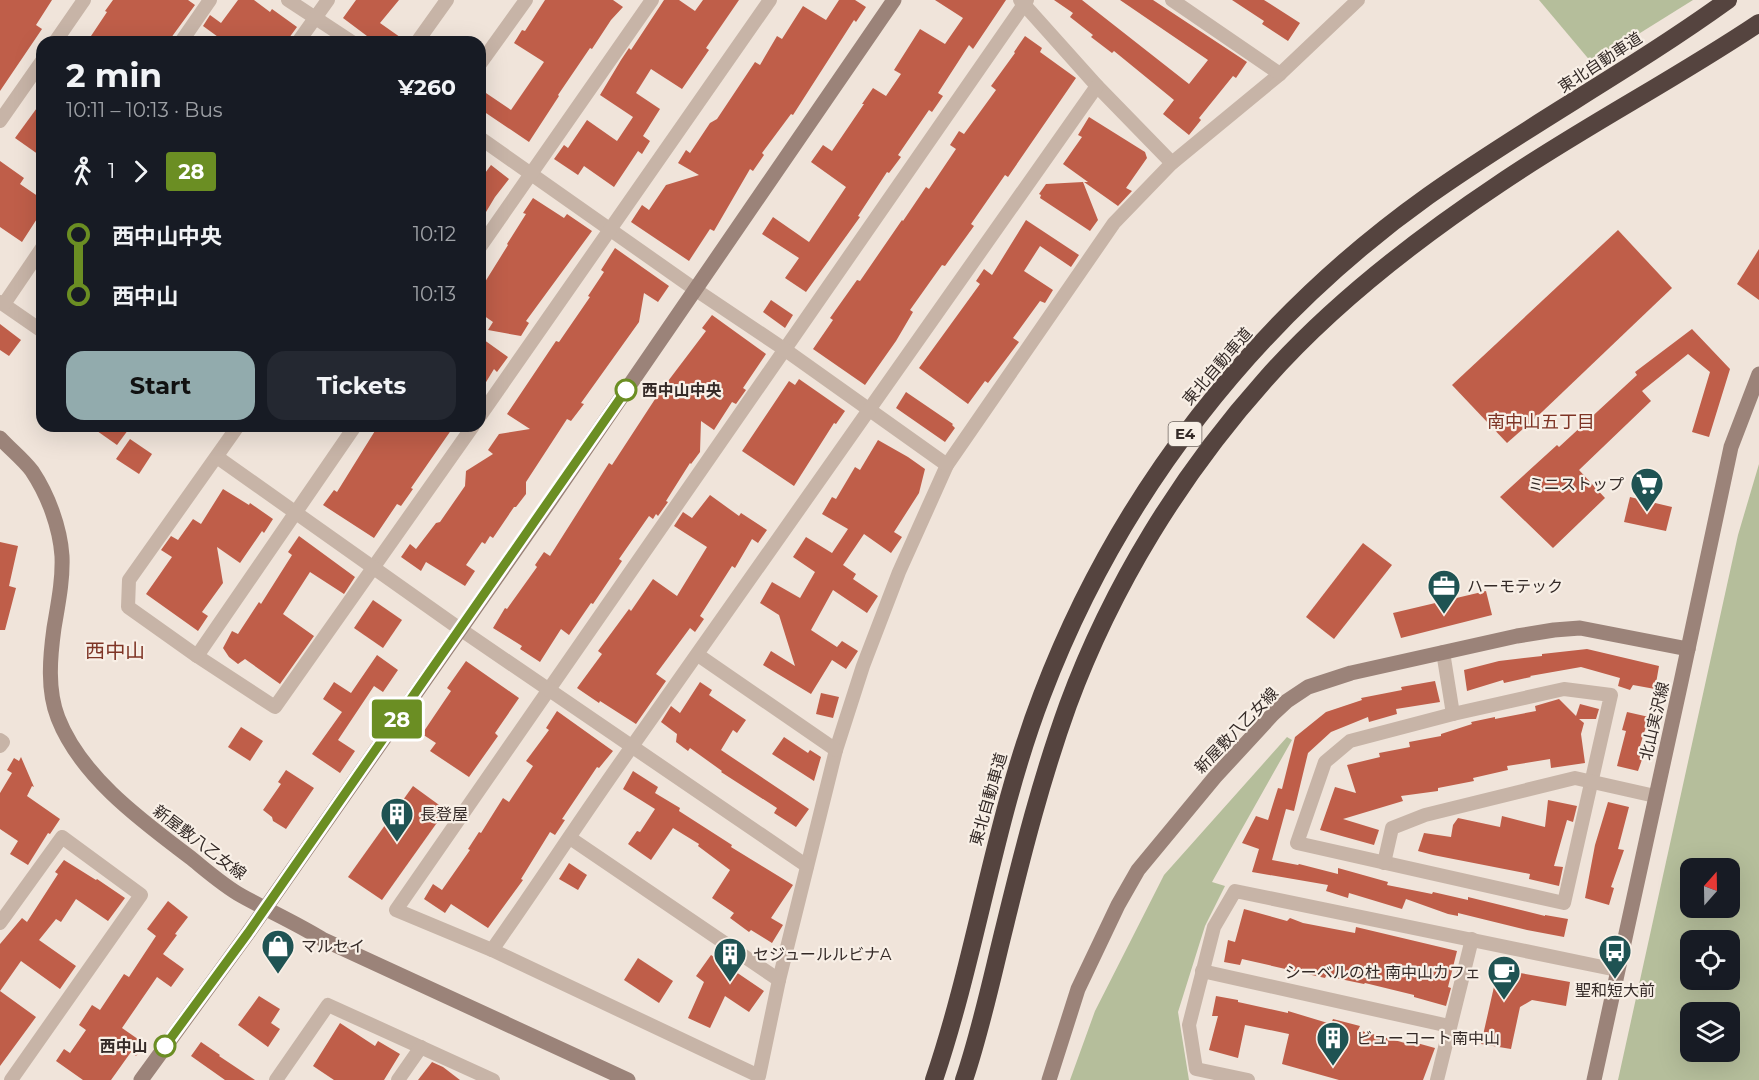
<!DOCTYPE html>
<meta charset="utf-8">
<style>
body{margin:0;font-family:Montserrat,"Noto Sans JP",sans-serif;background:#242831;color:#f1f3f6;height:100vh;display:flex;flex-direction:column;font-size:22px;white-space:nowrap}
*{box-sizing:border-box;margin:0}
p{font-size:20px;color:#9ea1a6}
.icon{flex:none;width:33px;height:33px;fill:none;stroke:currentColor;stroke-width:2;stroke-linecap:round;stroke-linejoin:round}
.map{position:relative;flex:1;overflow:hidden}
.details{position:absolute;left:36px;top:36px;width:450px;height:396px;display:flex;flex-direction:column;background:#171b24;border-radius:18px;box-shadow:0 6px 24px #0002}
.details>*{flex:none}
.badge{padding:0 12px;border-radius:4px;font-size:21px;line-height:39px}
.needle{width:39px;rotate:20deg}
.buttons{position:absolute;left:1680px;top:858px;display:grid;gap:12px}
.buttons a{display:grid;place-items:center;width:60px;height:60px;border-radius:12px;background:#171b24;box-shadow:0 6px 24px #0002;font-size:30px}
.map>.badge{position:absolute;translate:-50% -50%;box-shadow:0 0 0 3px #fff}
.legs{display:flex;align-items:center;gap:9px;height:66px;padding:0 30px;font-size:20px}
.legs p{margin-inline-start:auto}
.headline{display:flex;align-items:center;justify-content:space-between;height:102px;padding:0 30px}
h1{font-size:33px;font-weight:700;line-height:45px}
.action{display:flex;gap:12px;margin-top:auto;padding:12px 30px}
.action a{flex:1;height:69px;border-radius:18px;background:#92abad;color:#111;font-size:24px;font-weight:700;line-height:69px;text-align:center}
.action a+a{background:#242831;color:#f1f3f6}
ul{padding:0 30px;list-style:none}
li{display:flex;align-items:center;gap:21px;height:60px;font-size:22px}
li i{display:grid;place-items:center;width:9px;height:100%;margin:0 8px;background:currentColor}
li i::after{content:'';width:15px;height:15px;margin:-8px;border:4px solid;border-radius:50%;background:#171b24}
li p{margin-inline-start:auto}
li:first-child i{background:linear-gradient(#0000 50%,currentColor 0)}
li:last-child i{background:linear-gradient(currentColor 50%,#0000 0)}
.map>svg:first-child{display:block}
.green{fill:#b5be9b;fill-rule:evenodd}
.building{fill:#bf5e49}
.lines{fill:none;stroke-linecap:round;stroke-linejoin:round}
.street{stroke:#c7b4a7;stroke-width:14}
.secondary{stroke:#9b8379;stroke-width:15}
.highway{stroke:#55443f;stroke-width:18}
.line-1-casing{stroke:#fff;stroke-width:14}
.line-1{stroke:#6b8e23;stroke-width:9}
.stop-1-dot{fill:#fff;stroke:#6b8e23;stroke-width:3}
.labels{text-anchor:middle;stroke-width:4.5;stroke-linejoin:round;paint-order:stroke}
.shield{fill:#f8efe6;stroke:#6f6560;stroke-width:1.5}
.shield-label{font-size:15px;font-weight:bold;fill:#342a27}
.street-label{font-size:16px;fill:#342a27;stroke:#f8efe6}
.stop-label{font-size:16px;font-weight:bold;fill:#342a27;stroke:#f8efe6;text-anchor:start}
.poi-label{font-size:16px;fill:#342a27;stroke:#f8efe6;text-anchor:start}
.neighbourhood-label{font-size:18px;fill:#7e3425;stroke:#f8efe6}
.quarter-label{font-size:20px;fill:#7e3425;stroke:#f8efe6}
</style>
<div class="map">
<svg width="1759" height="1080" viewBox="0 0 1759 1080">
<rect width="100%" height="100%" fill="#f0e4da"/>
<g class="green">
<polygon points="1539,0 1693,0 1592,63"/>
<path d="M1759,464V1080H1618L1738,535ZM1730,868V908H1690V868ZM1690,940H1730V980H1690ZM1690,1012H1730V1052H1690Z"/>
<polygon points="1287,737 1292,740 1212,882 1225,886 1205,926 1178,1012 1189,1080 1070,1080 1095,1011 1164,875"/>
</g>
<g class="building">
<polygon points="0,0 52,0 36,25 42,29 0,91"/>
<polygon points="113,0 188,0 195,5 168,42 87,42 107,12 105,11"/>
<polygon points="238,0 254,0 270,12 272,9 297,27 286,42 225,42 203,26 210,15 221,23"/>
<polygon points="356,0 399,0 380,23 407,42 375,42 343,18"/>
<polygon points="545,0 613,0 623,7 611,20 592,49 590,48 558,95 559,96 529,142 480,109 480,89 511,110 544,62 514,43 522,30 525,31"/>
<polygon points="664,0 679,0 695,11 703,0 739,0 706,48 709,50 682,89 651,69 636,93 660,109 643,136 650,141 642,154 638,151 614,187 584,166 578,175 554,159 564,145 568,148 587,120 617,141 633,117 600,95 621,60 629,48 631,50"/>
<polygon points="839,0 855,0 866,7 856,22 854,20 793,115 791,114 762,153 764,155 753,171 750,169 714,231 710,229 689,261 631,222 642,205 649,210 666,185 699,175 678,163 686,150 690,153 710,123 717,119 755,62 760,65 777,36 782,39 803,6 826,20"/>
<polygon points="935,0 1006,0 973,49 969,45 938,93 943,96 932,112 929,110 898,155 901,157 889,173 887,172 858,216 860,217 806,292 785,278 799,258 762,234 773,217 809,242 846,187 811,162 823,145 832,151 864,104 862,104 873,88 886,96 901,74 894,70 920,29 945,44 963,18"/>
<polygon points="1054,0 1082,0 1189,84 1208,60 1120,0 1153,0 1247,62 1236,78 1233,76 1199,118 1201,120 1189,135 1163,114 1174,100 1114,51 1112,53 1091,37 1093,35 1070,17 1073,13"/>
<polygon points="1232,0 1264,0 1300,23 1288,41 1262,24 1264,21"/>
<polygon points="1025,36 1042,48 1040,52 1076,78 1008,177 1005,175 971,224 974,226 945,266 942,265 910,310 913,312 896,341 865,385 813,349 833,320 830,318 857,280 860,281 902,220 903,221 926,187 929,189 956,149 950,145 959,131 964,134 996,90 991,86 1015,53 1014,52"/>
<polygon points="42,101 42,157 15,138"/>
<polygon points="1089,117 1145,152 1147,158 1126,188 1132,191 1118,206 1084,182 1088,182 1063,164 1082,137 1078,135"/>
<polygon points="0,161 24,178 20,184 42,199 42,211 22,242 0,227"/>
<polygon points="491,165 509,179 495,197 480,222 480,180"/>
<polygon points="1083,182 1098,220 1090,231 1040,198 1041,195 1039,194 1046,184"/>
<polygon points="533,198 564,218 567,214 592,231 526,321 529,323 521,336 488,330 493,322 480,313 480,290 508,245 507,244 526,214 523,213"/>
<polygon points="1026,220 1079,255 1071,267 1040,246 1024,271 1053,290 1045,303 1040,301 1013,338 1019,342 988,383 985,381 968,404 919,368 980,284 976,281 984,269 992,275"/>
<polygon points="1618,230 1672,288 1542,412 1507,443 1452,385"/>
<polygon points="615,248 669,286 658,302 644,293 639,322 581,403 584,404 571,421 567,419 526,482 526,494 516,507 514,507 493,538 490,536 485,544 482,542 466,565 475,571 465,586 426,562 421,571 401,557 410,544 416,549 436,523 440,522 465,486 466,471 493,454 488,450 499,434 530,429 507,414 556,341 559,342 590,297 588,296 604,272 601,270"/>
<polygon points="1759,249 1759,300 1737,284"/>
<polygon points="771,300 793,315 785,328 763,312"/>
<polygon points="712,315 766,354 743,388 746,390 736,404 732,402 714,430 701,421 700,452 691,464 690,463 666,501 668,502 658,516 656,514 653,519 649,516 619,559 622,561 593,604 591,603 569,635 561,629 540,662 520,649 522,646 493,628 505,608 507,609 537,567 535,565 544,552 550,556 609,463 612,465 659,393 706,331 702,328"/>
<polygon points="0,324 21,340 9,356 0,350"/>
<polygon points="1692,329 1730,369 1709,437 1692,432 1710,372 1688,354 1642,391 1651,401 1579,470 1605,498 1553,548 1500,497 1557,445 1559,447 1637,375 1635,372"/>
<polygon points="480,337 508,357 497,372 494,369 480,392"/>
<polygon points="799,379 845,411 836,424 834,423 794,486 742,451 789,381 795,385"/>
<polygon points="906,392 953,424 952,425 955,428 945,442 896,408"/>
<polygon points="90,426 131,426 117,445"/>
<polygon points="378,426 454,426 411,488 413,489 401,506 397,504 374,538 323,505 334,490 337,492"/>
<polygon points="130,439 152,454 139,474 116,459"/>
<polygon points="878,440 908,457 925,469 919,493 894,532 902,537 891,553 864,534 843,565 856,574 853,579 878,596 867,613 833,590 811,630 837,647 842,641 858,651 846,669 832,660 811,694 763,665 771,651 795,666 779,615 760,603 772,582 800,598 815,572 793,557 806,537 832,553 848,529 822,514 832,497 836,499 855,467 860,470"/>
<polygon points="223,489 249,505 250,503 273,519 264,533 262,531 240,563 217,547 223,583 202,612 208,616 198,631 146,594 172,557 161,550 171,536 178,540 193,519 201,524"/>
<polygon points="710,495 739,516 741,513 767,530 758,543 752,539 735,568 732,566 700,616 704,619 695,632 690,628 656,674 666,681 636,724 600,701 599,703 577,688 602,654 598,651 629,609 631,611 653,579 677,596 707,547 674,526 683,512 692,518"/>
<polygon points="1630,497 1672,507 1666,531 1624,522"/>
<polygon points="299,536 355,577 344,594 310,572 283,614 314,636 280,684 245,659 238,664 229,657 223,648 232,631 238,634 259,602 261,604 292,555 288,552"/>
<polygon points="0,542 18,546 9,586 16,588 5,630 0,630"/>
<polygon points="1363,543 1392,565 1334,639 1306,617"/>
<polygon points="1486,591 1492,615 1401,638 1393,613"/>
<polygon points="373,600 402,620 383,648 354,628"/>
<polygon points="1587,649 1659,666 1655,689 1633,685 1630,690 1618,686 1620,678 1581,667 1530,676 1531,677 1504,683 1503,680 1467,691 1464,670 1499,661 1542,656 1542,654"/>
<polygon points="377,655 398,670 383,692 374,686 338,740 355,751 340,773 312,754 342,712 323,699 334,682 351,693"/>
<polygon points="466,661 519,698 495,733 498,736 469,777 430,751 436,743 422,734 451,691 447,688"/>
<polygon points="1435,681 1440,702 1396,709 1397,714 1369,722 1368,717 1331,732 1308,753 1294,811 1286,809 1272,860 1298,865 1299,864 1338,874 1338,868 1388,882 1387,885 1432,894 1433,892 1468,900 1468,897 1545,916 1545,915 1568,919 1564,937 1527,930 1458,913 1458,916 1448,914 1406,899 1402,909 1349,893 1348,898 1326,891 1328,885 1252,872 1259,849 1242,843 1256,816 1268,820 1278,788 1282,789 1295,737 1326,712 1362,700 1361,698 1402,690 1401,687"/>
<polygon points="700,682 712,690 709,695 746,720 737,733 733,730 721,750 809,809 796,827 774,813 777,808 721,772 722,771 690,748 688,751 676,742 677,734 661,722 671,706 680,713"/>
<polygon points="821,693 839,697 833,718 816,714"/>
<polygon points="1559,699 1576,716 1580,704 1599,709 1596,719 1579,719 1584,723 1581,734 1585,763 1551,768 1550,759 1507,766 1508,770 1473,778 1474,781 1438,788 1438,791 1401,796 1403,801 1343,819 1379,830 1374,845 1320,830 1335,787 1356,793 1347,765 1380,757 1379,753 1410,747 1409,742 1441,736 1441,734 1472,724 1471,722 1495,717 1495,719 1536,711 1535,706"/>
<polygon points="557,711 613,751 599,768 597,767 562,819 565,820 555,835 550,832 521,879 523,880 488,928 451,904 445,913 424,899 433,884 442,890 470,850 468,849 479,832 481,833 503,798 509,802 533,766 526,761 549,730 546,728"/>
<polygon points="1627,712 1649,717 1639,749 1645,751 1638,771 1617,766 1626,731 1622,730"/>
<polygon points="241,727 263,741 250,761 228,747"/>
<polygon points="784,737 808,753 810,750 821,757 814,781 772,754"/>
<polygon points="21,757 34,787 32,786 27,796 60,819 50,834 48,833 28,865 10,854 18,841 0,829 0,793 12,773 7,770 14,758 19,761"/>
<polygon points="286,770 314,788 286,829 273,821 272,817 263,810 281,784 278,782"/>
<polygon points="633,771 658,787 655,793 680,808 679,811 732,845 731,847 793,885 771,918 783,925 772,943 751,930 749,932 730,918 734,913 712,898 730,870 698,846 699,844 673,828 651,860 628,844 637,831 640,832 655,809 623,789"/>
<polygon points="413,786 446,810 382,900 348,877"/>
<polygon points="1548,800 1577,806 1573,822 1567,820 1554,866 1563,867 1559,886 1529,879 1530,874 1433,855 1418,851 1424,833 1451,837 1453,825 1458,818 1500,827 1502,816 1545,827"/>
<polygon points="1608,802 1629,807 1618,849 1624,850 1611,887 1614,888 1609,905 1585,898 1595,845"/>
<polygon points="64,860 96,880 97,879 125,898 108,921 76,899 61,922 56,919 39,940 76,966 60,989 21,961 0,991 36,1017 0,1066 0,944 22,918 27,922 58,874 55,872"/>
<polygon points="569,863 587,875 578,890 559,879"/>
<polygon points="168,901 188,917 175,934 177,935 163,954 184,969 171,987 157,977 122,1028 145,1044 136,1056 131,1052 111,1080 83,1080 56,1061 64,1049 70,1053 86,1030 79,1025 92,1005 100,1010 124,974 129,977 156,936 147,929"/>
<polygon points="1244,909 1287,921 1290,918 1303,923 1355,933 1356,927 1457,951 1448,987 1451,988 1446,1006 1414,997 1414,995 1365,983 1364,984 1326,976 1325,978 1242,959 1240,965 1224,962 1228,940 1235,942"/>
<polygon points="711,955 764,991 749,1012 725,996 710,1028 688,1018 704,982 696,976"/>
<polygon points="638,958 673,981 659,1003 624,980"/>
<polygon points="1498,969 1570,982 1566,1006 1532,1000 1520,1007 1511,1049 1481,1044"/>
<polygon points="259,996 280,1009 271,1023 280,1029 268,1047 238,1025"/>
<polygon points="1216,996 1238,1000 1238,1002 1288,1013 1288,1011 1331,1024 1333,1019 1360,1026 1358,1030 1405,1043 1406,1040 1435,1048 1423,1080 1339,1080 1282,1064 1289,1034 1245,1025 1238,1058 1209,1050 1218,1016 1212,1016"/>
<polygon points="340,1023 375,1046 378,1041 400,1054 384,1080 334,1080 313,1066"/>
<polygon points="201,1042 220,1055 219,1056 255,1080 225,1080 191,1056"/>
<polygon points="432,1062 443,1067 460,1080 418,1080"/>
</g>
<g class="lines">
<g class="street">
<polyline points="288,0 352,42"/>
<polyline points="1020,0 1097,86 1172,163"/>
<polyline points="1027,0 396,910 492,950 759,1076 779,980 836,750 863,666 899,572 947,465 1114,223 1172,163 1280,74 1358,0"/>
<polyline points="1172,0 1280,74"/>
<polyline points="55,42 84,0"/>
<polyline points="181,42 210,0"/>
<polyline points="298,42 328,0"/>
<polyline points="417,42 447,0"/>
<polyline points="480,64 526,0"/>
<polyline points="0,121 42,61"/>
<polyline points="480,138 696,290 784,349 947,465"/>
<polyline points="480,247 652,0"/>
<polyline points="0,302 42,331"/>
<polyline points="4,304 42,248"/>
<polyline points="480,416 770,0"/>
<polyline points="238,426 129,580 128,607 197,656 275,707 473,426"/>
<polyline points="217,457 460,629 807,866"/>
<polyline points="1443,652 1453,714"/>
<polyline points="698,655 836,750"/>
<polyline points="197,656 355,426"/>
<polygon points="1564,689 1611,695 1564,903 1297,843 1325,762 1350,741 1453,714"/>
<polyline points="0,740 3,742 0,746"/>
<polyline points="570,838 779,980"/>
<polyline points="1384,863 1392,828 1425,815 1575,778 1655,796"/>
<polyline points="0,923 62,837 141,895 11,1080"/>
<path d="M492,950C540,882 585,812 633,745C788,525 942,305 1097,86"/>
<polyline points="1202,971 1449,1026"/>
<polyline points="276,1080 328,1005 493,1080"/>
<polyline points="398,1080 421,1047"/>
<polyline points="1248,1080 1196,1069 1189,1025 1214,927 1235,891 1617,970"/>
<polyline points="1437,1080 1472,939"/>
</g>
<g class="secondary">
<path d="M0,438C10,449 23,459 32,471C48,495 60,527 62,556C63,580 58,604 54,628C50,657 47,690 58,718C81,777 142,821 191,858C207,871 224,886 242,896C269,911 296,923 322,939L628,1080"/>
<polyline points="141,1080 248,933 548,504 894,0"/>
<polyline points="1049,1080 1078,989 1118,905 1138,870 1215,777 1273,714 1287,701 1308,687 1351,673 1517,636 1554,630 1580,628 1688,649"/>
<polyline points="1594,1080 1681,682 1731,447 1759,374"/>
</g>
<g class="highway">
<path d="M934,1080C977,953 994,820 1042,695C1118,495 1254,320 1428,196C1525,127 1631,70 1728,0"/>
<path d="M964,1080C981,1030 992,977 1005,925C1023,851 1042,777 1068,705C1112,586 1181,474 1265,380C1332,304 1415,240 1499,184C1583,127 1674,80 1759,23"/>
</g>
</g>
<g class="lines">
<g class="line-1-casing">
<polyline id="line-1" points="165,1046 248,933 626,390"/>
</g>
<use href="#line-1" class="line-1"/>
</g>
<defs>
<g id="supermarket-pin" transform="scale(1.725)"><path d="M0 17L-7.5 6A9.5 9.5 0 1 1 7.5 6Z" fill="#1f5353" stroke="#f8efe6"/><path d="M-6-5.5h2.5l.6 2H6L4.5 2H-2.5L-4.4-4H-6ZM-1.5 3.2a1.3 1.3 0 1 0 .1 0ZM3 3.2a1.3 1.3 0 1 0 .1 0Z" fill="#fff"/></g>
<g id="office-pin" transform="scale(1.725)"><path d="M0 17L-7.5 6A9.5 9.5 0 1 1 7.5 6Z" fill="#1f5353" stroke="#f8efe6"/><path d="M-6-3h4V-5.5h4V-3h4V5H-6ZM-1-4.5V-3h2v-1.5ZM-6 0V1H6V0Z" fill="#fff"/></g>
<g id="building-pin" transform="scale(1.725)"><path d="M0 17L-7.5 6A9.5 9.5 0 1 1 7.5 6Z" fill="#1f5353" stroke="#f8efe6"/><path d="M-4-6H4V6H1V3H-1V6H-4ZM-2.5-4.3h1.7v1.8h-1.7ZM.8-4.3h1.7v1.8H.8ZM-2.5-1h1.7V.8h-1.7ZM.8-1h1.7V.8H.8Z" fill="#fff"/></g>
<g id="shop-pin" transform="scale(1.725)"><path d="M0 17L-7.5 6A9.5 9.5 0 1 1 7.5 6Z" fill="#1f5353" stroke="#f8efe6"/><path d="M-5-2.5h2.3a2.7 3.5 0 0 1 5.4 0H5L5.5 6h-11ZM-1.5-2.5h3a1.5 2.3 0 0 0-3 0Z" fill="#fff"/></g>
<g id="bus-pin" transform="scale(1.725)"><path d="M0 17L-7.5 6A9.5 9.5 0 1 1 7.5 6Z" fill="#1f5353" stroke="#f8efe6"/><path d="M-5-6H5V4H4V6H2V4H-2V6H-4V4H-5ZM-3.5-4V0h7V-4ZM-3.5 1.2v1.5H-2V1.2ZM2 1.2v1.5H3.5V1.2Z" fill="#fff"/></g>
<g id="cafe-pin" transform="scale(1.725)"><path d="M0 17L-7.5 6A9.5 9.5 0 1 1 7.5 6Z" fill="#1f5353" stroke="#f8efe6"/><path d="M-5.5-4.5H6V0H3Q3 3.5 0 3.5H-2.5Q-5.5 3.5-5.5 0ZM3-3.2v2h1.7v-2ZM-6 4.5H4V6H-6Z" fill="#fff"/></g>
</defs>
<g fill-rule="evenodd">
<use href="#supermarket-pin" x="1647" y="484"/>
<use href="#office-pin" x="1444" y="586"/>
<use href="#building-pin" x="397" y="814"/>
<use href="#shop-pin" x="278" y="946"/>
<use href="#bus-pin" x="1615" y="951"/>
<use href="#building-pin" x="730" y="954"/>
<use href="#cafe-pin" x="1504" y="972"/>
<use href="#building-pin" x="1333" y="1038"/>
</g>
<g class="stop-1-dot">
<circle cx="626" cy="390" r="10"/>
<circle cx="165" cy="1046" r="10"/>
</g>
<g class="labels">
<rect class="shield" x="1168.5" y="422" width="33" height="24" rx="4.5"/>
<g class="shield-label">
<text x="1185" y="439">E4</text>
</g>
<g class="street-label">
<text transform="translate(1600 62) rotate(-33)" y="6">東北自動車道</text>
<text transform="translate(1217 366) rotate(-49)" y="6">東北自動車道</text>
<text transform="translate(1654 721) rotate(-77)" y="6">北山実沢線</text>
<text transform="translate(1236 730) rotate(-46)" y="6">新屋敷八乙女線</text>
<text transform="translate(988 799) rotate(-74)" y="6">東北自動車道</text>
<text transform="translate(200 842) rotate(37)" y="6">新屋敷八乙女線</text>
</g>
<g class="stop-label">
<text x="642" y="396">西中山中央</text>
<text x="148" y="1052" text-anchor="end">西中山</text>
</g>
<g class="poi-label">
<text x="1624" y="490" text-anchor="end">ミニストップ</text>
<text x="1467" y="592">ハーモテック</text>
<text x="420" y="820">長登屋</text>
<text x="301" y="952">マルセイ</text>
<text x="753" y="960">セジュールルビナA</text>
<text x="1481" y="978" text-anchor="end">シーベルの杜 南中山カフェ</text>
<text x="1615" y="996" text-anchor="middle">聖和短大前</text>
<text x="1356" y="1044">ビューコート南中山</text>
</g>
<g class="neighbourhood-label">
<text x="1541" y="428">南中山五丁目</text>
</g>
<g class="quarter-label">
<text x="115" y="658">西中山</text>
</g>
</g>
</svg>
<div class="buttons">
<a><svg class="needle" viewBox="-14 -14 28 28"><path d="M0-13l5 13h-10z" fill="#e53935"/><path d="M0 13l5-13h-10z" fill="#9ea1a6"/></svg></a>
<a><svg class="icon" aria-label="locate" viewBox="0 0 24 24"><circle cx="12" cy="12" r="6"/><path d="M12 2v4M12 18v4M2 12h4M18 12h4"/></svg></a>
<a><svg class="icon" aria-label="layers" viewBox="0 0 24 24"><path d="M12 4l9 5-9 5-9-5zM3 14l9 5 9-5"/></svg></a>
</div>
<b class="badge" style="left:397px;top:719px;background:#6b8e23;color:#fff">28</b>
<section class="details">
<div class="headline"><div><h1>2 min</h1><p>10:11 – 10:13 · Bus</p></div><b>¥260</b></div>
<div class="legs"><svg class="icon" aria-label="walk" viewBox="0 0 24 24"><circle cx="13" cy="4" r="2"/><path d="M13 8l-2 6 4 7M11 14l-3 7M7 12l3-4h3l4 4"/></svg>1<svg class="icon" aria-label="forward" viewBox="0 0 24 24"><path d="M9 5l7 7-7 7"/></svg><b class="badge" style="background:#6b8e23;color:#fff">28</b></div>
<ul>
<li><i style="color:#6b8e23"></i><b>西中山中央</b><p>10:12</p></li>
<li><i style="color:#6b8e23"></i><b>西中山</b><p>10:13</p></li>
</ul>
<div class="action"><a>Start</a><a>Tickets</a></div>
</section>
</div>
